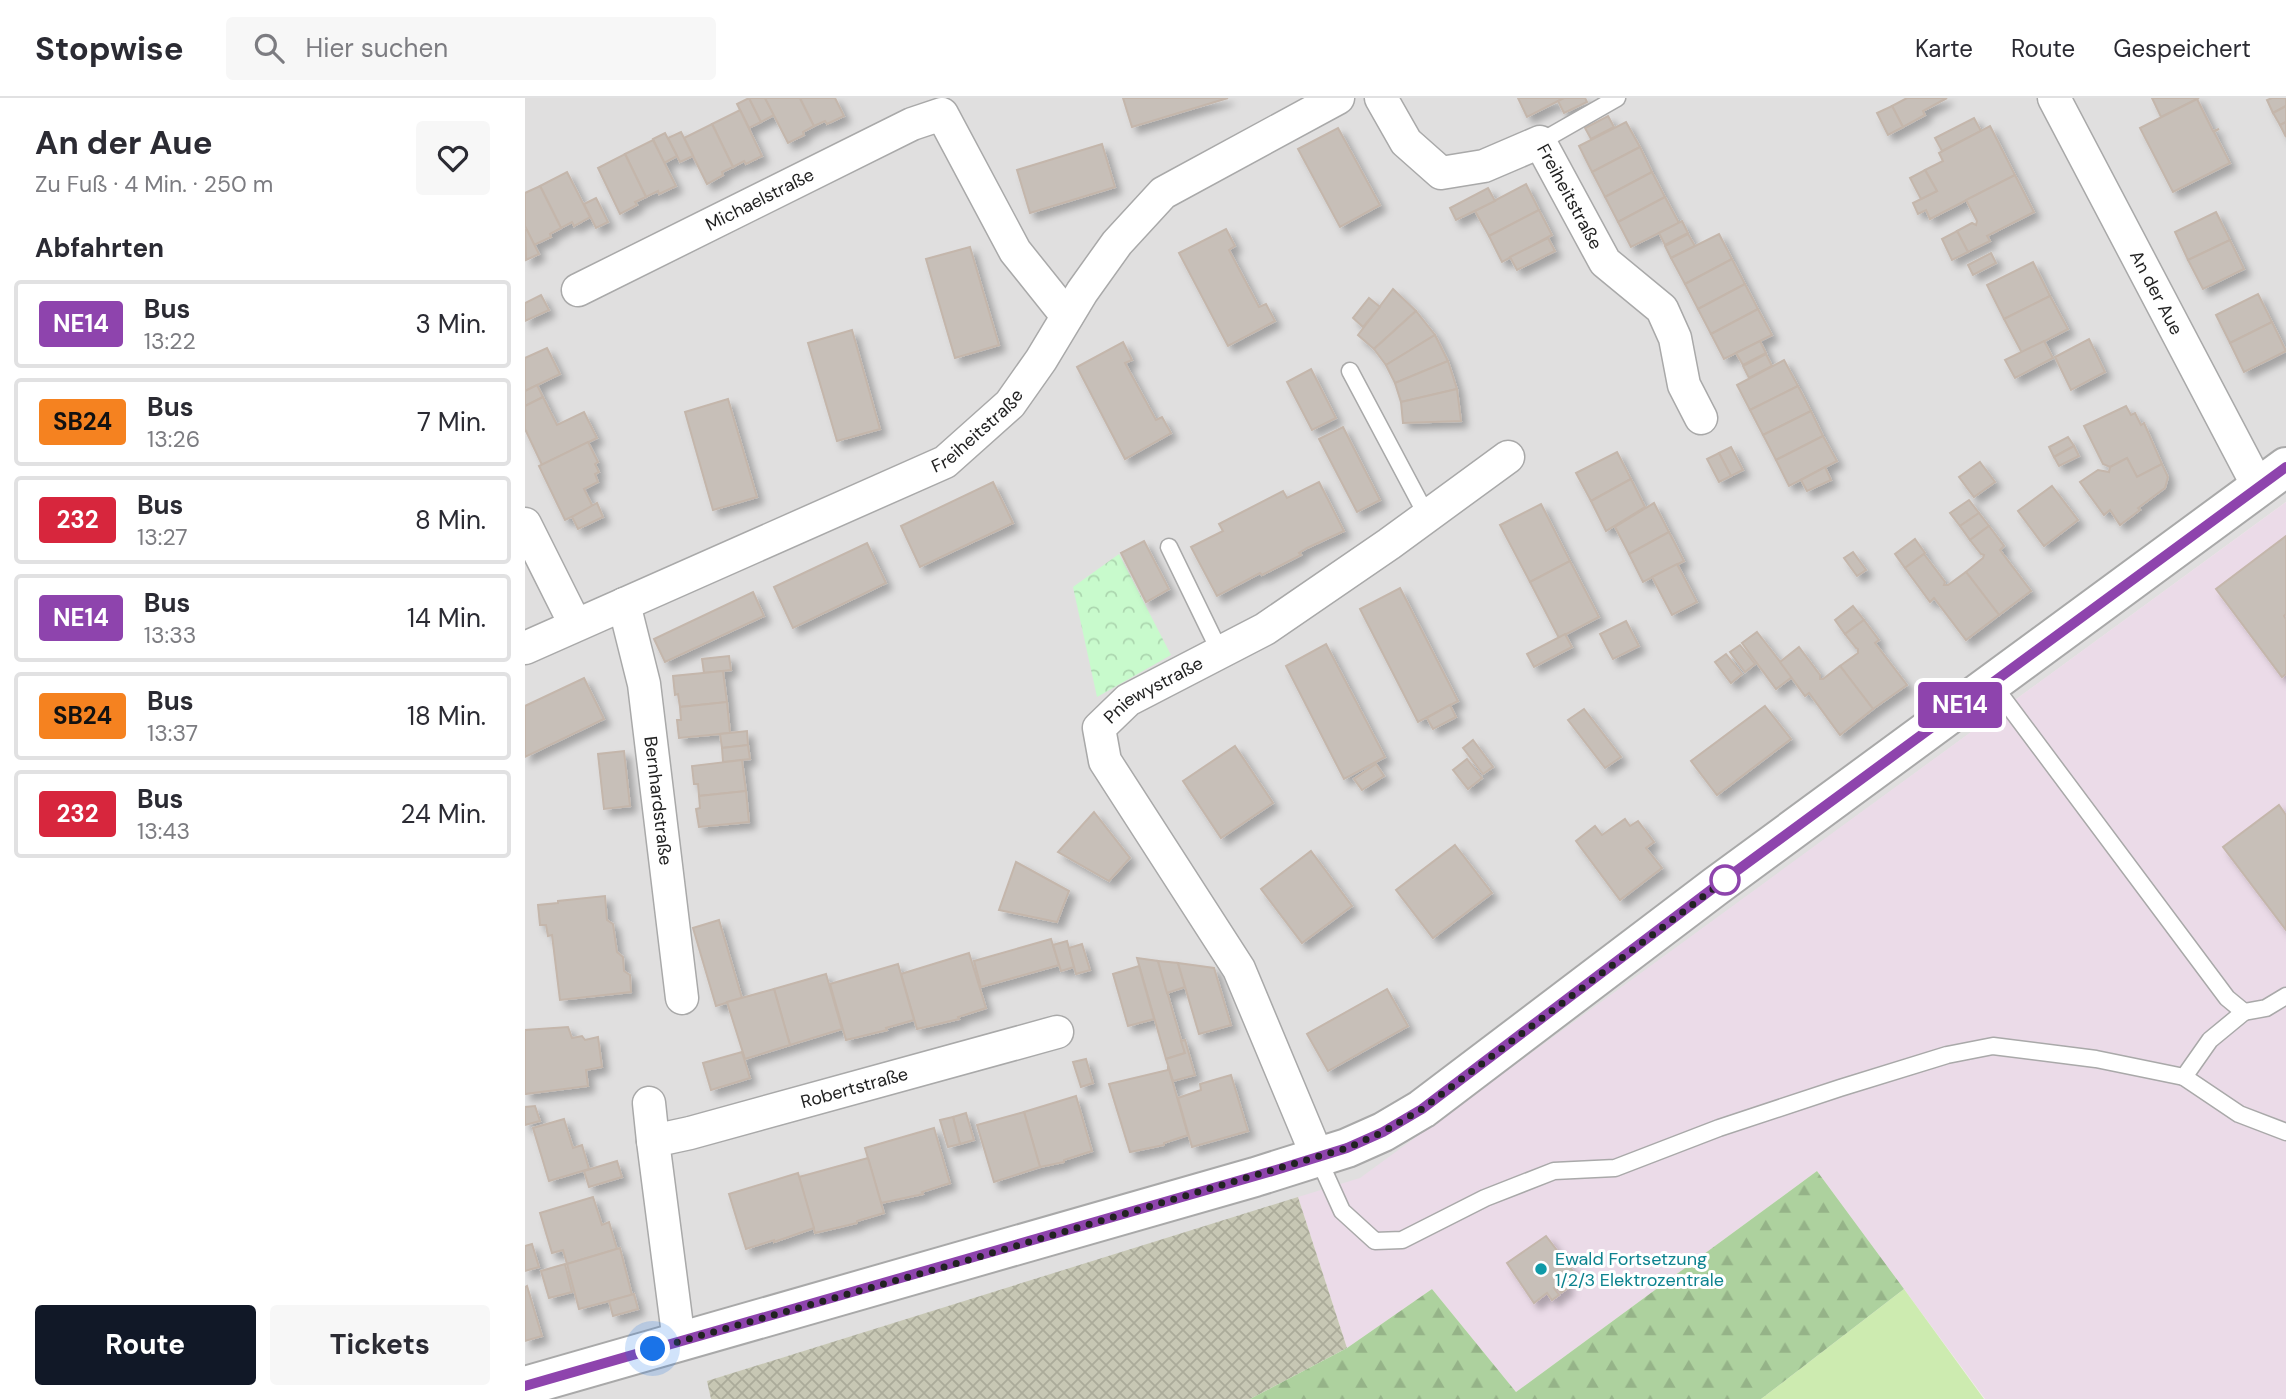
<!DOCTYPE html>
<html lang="de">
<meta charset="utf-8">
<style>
body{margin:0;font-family:"DM Sans",sans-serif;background:#f7f7f7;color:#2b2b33;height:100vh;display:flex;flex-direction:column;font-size:26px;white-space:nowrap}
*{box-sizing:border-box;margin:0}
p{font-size:23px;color:#7c7c81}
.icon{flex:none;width:38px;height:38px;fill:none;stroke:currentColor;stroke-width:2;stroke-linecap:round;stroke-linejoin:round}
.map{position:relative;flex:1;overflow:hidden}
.panel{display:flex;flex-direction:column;background:#fff;width:525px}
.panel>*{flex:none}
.badge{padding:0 14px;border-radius:5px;font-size:24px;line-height:46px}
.you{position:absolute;width:35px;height:35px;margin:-18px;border:5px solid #fff;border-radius:50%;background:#1a73e8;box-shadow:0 0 0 10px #1a73e833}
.map>.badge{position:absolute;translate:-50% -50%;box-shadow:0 0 0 4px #fff}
h2{padding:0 35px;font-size:26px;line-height:63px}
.round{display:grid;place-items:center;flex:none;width:74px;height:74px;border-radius:7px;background:#f7f7f7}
.headline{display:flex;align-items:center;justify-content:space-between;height:119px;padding:0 35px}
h1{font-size:33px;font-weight:700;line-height:52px}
.cta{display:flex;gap:14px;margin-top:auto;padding:14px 35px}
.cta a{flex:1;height:80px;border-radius:7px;background:#111827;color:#fff;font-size:28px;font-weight:700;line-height:80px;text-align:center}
.cta a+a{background:#f7f7f7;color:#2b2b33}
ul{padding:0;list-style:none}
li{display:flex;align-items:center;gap:21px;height:88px;margin:0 14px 10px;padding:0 21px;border:4px solid #e1e1e2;border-radius:7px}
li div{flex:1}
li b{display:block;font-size:26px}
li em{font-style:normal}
li .badge{min-width:77px;font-weight:700;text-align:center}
header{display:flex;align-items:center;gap:42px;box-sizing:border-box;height:98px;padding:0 35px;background:#fff;border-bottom:2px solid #e1e1e2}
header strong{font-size:33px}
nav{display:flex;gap:38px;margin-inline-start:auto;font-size:24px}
.search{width:490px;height:63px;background:#f7f7f7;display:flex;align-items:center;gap:18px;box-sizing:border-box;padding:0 24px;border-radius:7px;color:#7c7c81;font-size:26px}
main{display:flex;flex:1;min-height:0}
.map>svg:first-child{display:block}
.residential{fill:#e0dfdf}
.industrial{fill:#ebdbe8}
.construction{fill:url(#construction-cross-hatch)}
.grass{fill:#cdebb0}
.forest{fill:url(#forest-firs)}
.park{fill:url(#park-crowns)}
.building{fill:#c7bfb8;stroke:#c4b6ab;stroke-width:2;filter:url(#shadow)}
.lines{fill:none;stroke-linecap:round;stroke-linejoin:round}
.service-casing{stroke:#a9a9a9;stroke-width:19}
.minor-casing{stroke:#a9a9a9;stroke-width:35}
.tertiary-casing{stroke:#a9a9a9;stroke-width:42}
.service{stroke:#fff;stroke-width:16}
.minor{stroke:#fff;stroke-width:32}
.tertiary{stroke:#fff;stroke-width:38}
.line-casing{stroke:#fff;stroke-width:16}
.line{stroke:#8e44ad;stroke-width:10}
.walk{stroke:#222;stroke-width:7;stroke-dasharray:0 12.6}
.stop-dot{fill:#fff;stroke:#8e44ad;stroke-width:3.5}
.culture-dot{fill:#0f9aa8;stroke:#fff;stroke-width:2.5}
.labels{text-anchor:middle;stroke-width:6;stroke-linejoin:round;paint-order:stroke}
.street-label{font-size:18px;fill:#222;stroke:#fff}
.culture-label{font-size:18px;fill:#0d838f;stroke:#fff;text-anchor:start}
</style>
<header>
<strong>Stopwise</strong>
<div class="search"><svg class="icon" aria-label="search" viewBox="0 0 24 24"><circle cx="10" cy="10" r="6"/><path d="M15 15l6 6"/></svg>Hier suchen</div>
<nav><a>Karte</a><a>Route</a><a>Gespeichert</a></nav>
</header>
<main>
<section class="panel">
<div class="headline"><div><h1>An der Aue</h1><p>Zu Fuß · 4 Min. · 250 m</p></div><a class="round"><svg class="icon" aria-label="heart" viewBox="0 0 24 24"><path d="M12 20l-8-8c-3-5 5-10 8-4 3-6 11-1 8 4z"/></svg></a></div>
<h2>Abfahrten</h2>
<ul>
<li><span class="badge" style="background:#8e44ad;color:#fff">NE14</span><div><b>Bus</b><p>13:22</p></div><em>3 Min.</em></li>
<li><span class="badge" style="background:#f58220;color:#111">SB24</span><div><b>Bus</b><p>13:26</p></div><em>7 Min.</em></li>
<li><span class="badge" style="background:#d7263d;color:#fff">232</span><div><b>Bus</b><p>13:27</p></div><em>8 Min.</em></li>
<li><span class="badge" style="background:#8e44ad;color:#fff">NE14</span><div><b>Bus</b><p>13:33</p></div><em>14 Min.</em></li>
<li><span class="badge" style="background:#f58220;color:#111">SB24</span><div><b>Bus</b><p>13:37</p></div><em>18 Min.</em></li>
<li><span class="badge" style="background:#d7263d;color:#fff">232</span><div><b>Bus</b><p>13:43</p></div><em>24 Min.</em></li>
</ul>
<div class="cta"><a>Route</a><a>Tickets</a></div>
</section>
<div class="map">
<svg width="1761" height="1301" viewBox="0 0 1761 1301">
<defs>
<pattern id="construction-cross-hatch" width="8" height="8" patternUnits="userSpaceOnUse" patternTransform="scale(1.75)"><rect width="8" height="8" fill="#c7c7b4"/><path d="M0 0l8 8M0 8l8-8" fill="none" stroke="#abab9a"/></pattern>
<pattern id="forest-firs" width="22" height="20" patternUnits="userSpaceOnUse" patternTransform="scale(1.75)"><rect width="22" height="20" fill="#add19e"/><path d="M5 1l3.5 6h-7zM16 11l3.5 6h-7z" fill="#95b388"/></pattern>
<pattern id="park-crowns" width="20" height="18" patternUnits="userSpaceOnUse" patternTransform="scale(1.75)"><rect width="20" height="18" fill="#c8facc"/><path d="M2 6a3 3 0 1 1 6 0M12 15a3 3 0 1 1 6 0" fill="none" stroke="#acd6af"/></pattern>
<filter id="shadow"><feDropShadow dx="6" dy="6" stdDeviation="3.5" flood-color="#0004"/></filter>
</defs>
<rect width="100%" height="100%" fill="#f2efe9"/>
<polygon class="residential" points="0,0 1761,0 1761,404 835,1081 183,1283 186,1301 0,1301"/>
<polygon class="industrial" points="1761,404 1761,1301 1460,1301 1292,1073 991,1294 907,1191 822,1250 773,1099 835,1080"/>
<polygon class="construction" points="773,1099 822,1250 725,1301 186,1301 182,1283"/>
<polygon class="grass" points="1379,1191 1459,1301 1236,1301"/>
<polygon class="forest" points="1292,1073 1379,1191 1236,1301 725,1301 822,1250 907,1191 991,1294"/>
<polygon class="park" points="594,456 646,557 572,599 548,489"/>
<g class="building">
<polygon points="224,0 236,24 224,30 212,6"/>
<polygon points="224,0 240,0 249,17 236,24"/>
<polygon points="240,0 275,0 289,28 278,34 279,37 263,45"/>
<polygon points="275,0 310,0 319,18 302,26 300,23 289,28"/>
<polygon points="598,0 703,0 607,29"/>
<polygon points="993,0 1039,0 1002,19"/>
<polygon points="1039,0 1060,0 1062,4 1039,15 1033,3"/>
<polygon points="1382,0 1422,0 1398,13 1400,17 1378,29 1367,8"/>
<polygon points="1627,0 1674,0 1636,19"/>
<polygon points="1747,0 1761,0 1761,8 1748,15 1742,2"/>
<polygon points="1672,1 1688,33 1694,31 1689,34 1705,65 1648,94 1615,30"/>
<polygon points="1367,8 1378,29 1363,37 1352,15"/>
<polygon points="1761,8 1761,24 1755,27 1748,15"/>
<polygon points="215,12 237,58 221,66 219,63 208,69 187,26"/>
<polygon points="1083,18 1089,29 1066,41 1060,30"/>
<polygon points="1449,20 1456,33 1417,53 1410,40"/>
<polygon points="1101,24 1115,49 1067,74 1054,48"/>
<polygon points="1761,24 1761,39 1755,27"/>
<polygon points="187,26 208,69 197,74 198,77 182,86 159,40"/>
<polygon points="1465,28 1490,77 1405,121 1401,112 1393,116 1388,105 1412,93 1400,72 1418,63 1414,55"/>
<polygon points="813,30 855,107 815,129 773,51"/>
<polygon points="156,34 168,58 155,64 143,40"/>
<polygon points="140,35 152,58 139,65 128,41"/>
<polygon points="128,42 151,88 134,96 133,93 121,99 100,56"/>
<polygon points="577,46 590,89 505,115 492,72"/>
<polygon points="1115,49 1127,74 1080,99 1067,74"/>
<polygon points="100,56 121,99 110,104 112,107 95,116 73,70"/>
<polygon points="1400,72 1412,93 1396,101 1385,80"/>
<polygon points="42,74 65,119 49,128 47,124 36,130 15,88"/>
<polygon points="1127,74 1140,99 1093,124 1080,99"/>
<polygon points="1490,77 1509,114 1462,138 1465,143 1443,154 1432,133 1447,125 1451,127 1452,123 1441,102"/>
<polygon points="1001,86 1014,112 964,138 950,113"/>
<polygon points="15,88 36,130 25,136 26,139 9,147 0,128 0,95"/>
<polygon points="963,90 970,103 931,122 925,110"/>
<polygon points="1140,99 1154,125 1106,149 1093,124"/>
<polygon points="71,100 83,124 71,130 59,106"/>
<polygon points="1014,112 1027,137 977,164 964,138"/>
<polygon points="1691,114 1705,142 1663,162 1650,134"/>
<polygon points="1157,123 1163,135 1140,147 1134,135"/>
<polygon points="701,131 710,148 704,152 734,209 741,206 750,223 703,248 654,155"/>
<polygon points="0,132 2,132 14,156 1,162"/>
<polygon points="1432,133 1443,154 1427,162 1417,141"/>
<polygon points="1163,136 1170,148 1146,160 1140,148"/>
<polygon points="1194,136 1207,161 1160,186 1146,160"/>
<polygon points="1023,140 1030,153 992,172 985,159"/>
<polygon points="1705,142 1719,171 1678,191 1663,162"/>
<polygon points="445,149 474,247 430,260 401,161"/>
<polygon points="1466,155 1471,165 1448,177 1443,167"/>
<polygon points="1207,161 1220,186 1173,211 1160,186"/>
<polygon points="1508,164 1525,198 1479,221 1462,187"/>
<polygon points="1220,186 1233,211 1186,236 1173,211"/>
<polygon points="868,191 891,213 849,251 833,237"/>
<polygon points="1733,196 1747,224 1705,245 1691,217"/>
<polygon points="16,197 24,212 0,223 0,205"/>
<polygon points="1525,198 1543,231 1497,255 1479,221"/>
<polygon points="844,200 855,209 838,229 828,220"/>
<polygon points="1233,211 1247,237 1199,261 1186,236"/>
<polygon points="891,213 910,237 861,267 849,251"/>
<polygon points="1747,224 1761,253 1719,274 1705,245"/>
<polygon points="327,232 355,331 312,343 283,245"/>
<polygon points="910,237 923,263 870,285 861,267"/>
<polygon points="1564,241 1580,274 1546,292 1530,259"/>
<polygon points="1235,243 1241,255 1218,267 1211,255"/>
<polygon points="1519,243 1528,260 1490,280 1480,262"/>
<polygon points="598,244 607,262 600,265 631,322 637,319 646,335 600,361 552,269"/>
<polygon points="22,250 35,276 0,293 0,260"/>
<polygon points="1241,256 1247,268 1224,280 1218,268"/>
<polygon points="1259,262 1273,288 1225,312 1212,287"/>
<polygon points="923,263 932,291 876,304 870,285"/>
<polygon points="786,271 811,320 787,332 762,284"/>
<polygon points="12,287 18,299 0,308 0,293"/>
<polygon points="1273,288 1286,313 1238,337 1225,312"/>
<polygon points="932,291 936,323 878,325 876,304"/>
<polygon points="18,299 32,327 59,314 72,340 17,367 0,331 0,308"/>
<polygon points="203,301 232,399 188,412 160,314"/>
<polygon points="1601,308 1606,317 1610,315 1616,327 1619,325 1637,366 1612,379 1602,360 1585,369 1578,366 1559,328"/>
<polygon points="1286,313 1298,338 1251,362 1238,337"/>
<polygon points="818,329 855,402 832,414 794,341"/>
<polygon points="1298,338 1312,363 1264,388 1251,362"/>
<polygon points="1543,339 1549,348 1529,359 1524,349"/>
<polygon points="63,344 73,364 70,366 74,374 70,376 73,384 59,391 68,409 40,422 14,368"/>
<polygon points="1549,348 1554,358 1534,368 1529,359"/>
<polygon points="1206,349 1218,372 1206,378 1194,355"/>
<polygon points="1092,354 1106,381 1066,403 1051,375"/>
<polygon points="1194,355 1206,378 1194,384 1182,361"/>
<polygon points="1602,360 1612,379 1637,366 1643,379 1640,390 1613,410 1615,412 1595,427 1585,412 1579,417 1555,384 1573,372 1584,374 1585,369"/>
<polygon points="1455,364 1470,384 1449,399 1434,379"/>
<polygon points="1300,369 1306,382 1282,393 1276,382"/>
<polygon points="1106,381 1120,409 1081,433 1066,403"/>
<polygon points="468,384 488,425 395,469 376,428"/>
<polygon points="794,384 819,433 782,450 774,455 776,457 737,477 735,475 692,498 666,449 698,433 694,426 758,393 762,400"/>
<polygon points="1527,388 1553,422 1519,448 1493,413"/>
<polygon points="1444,402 1454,415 1435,428 1425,415"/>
<polygon points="72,405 78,419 53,431 47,419"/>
<polygon points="1129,405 1144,434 1104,456 1090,429"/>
<polygon points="1016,406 1045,463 1005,484 975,427"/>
<polygon points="1454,415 1464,428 1445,442 1435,428"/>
<polygon points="1464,428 1479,448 1475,452 1506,493 1474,517 1441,474 1458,460 1459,457 1456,456 1445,442"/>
<polygon points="1144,434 1159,463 1118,484 1104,456"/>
<polygon points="1761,438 1761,516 1759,518 1761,521 1761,576 1757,579 1691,491"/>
<polygon points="1390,441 1400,455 1380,470 1370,456"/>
<polygon points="619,443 644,491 621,504 596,455"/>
<polygon points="342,445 361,485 268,530 249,489"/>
<polygon points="1328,454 1341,472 1332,478 1319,460"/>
<polygon points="1399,456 1420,484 1419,487 1423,487 1441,474 1474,517 1441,542 1409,500 1405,504 1380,470"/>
<polygon points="1045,463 1074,519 1034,540 1005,484"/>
<polygon points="1152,466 1172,504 1147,517 1127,479"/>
<polygon points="875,490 933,603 893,624 835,511"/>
<polygon points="228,494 239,518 140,564 129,541"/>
<polygon points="1328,508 1339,522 1320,536 1310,522"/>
<polygon points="1339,522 1354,542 1350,545 1382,587 1348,611 1315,568 1333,555 1333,551 1331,550 1320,536"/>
<polygon points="1101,523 1114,548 1088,561 1075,536"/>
<polygon points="1232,534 1267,579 1251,591 1217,545"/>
<polygon points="1040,536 1047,549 1009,569 1002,556"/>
<polygon points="801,546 860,659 819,681 761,568"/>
<polygon points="1215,547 1230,566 1220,574 1205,554"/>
<polygon points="1274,549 1295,577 1295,581 1298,581 1315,568 1348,611 1315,637 1284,595 1280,598 1255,564"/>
<polygon points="1201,556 1217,576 1206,585 1190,564"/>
<polygon points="204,558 206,572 179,575 177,561"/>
<polygon points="198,573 202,604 155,609 153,596 150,597 148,578"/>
<polygon points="59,580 79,621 0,659 0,608"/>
<polygon points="202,604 205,635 154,640 152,622 156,622 155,609"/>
<polygon points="925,607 931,619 908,631 902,620"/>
<polygon points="1240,608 1266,641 1192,697 1166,663"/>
<polygon points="1059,611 1096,659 1080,670 1043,622"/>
<polygon points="222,633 223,647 197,650 195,636"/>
<polygon points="948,642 968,669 958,676 938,650"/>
<polygon points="223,647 225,661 198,664 197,650"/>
<polygon points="710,648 748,705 696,740 658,683"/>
<polygon points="99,653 105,708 79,711 73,656"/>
<polygon points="942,661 957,680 943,691 928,672"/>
<polygon points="217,662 221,693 174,698 173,686 169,686 167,668"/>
<polygon points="851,666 859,678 837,692 829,681"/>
<polygon points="221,693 224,724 174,729 171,711 175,710 174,698"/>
<polygon points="1754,707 1761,717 1761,832 1698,749"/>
<polygon points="569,714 605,760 584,783 533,754"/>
<polygon points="1100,721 1105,728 1113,723 1129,744 1121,750 1137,770 1095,802 1051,743 1070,728 1077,737"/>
<polygon points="930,747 967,795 908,840 871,792"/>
<polygon points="786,753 827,808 777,845 736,791"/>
<polygon points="491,764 544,793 532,824 474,812"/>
<polygon points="80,798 82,822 88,826 92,854 98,859 99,873 105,877 106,894 35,902 27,837 23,838 21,827 15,827 13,807 33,805 33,803"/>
<polygon points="194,822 217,900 191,908 168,830"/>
<polygon points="526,841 534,867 456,889 449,863"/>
<polygon points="542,843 549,869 536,873 528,847"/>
<polygon points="557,846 565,872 551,876 544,850"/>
<polygon points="444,855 461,910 433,919 434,921 392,931 376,876"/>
<polygon points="612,860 633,863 660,955 641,961"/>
<polygon points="633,863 653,865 660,889 642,895"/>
<polygon points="653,865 689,870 706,927 674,936"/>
<polygon points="373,866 389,922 361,930 362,932 321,942 305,886"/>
<polygon points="614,868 629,921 603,928 588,876"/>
<polygon points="301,876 317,931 265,947 249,891"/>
<polygon points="249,891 265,947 220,961 202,904"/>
<polygon points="862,891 883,928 803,973 782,936"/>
<polygon points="43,929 47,940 57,938 60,942 73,939 77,969 61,972 63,988 0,996 0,932"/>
<polygon points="660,942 670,977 648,983 641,961 660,955 656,943"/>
<polygon points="217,954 225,980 186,992 178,965"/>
<polygon points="561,961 568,985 556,989 548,964"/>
<polygon points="643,968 663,1037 639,1045 639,1047 605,1054 584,986 643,972"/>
<polygon points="706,977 723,1033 667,1049 653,1000 676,992 675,986"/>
<polygon points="551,998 567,1053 539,1062 539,1064 515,1069 499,1014"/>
<polygon points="10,1008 15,1023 0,1027 0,1009"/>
<polygon points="499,1014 515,1069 469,1084 452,1027"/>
<polygon points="441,1015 449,1042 435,1046 428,1019"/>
<polygon points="428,1019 435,1046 423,1049 415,1022"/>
<polygon points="39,1021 48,1050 57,1047 64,1071 24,1083 8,1030"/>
<polygon points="409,1030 425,1085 397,1094 398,1096 356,1105 340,1050"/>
<polygon points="343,1060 359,1115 332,1123 332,1125 290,1135 274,1079"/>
<polygon points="92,1063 97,1079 64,1089 59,1073"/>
<polygon points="273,1075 289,1130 249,1144 249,1142 221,1151 204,1096"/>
<polygon points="68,1099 77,1127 84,1124 92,1151 42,1166 38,1152 27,1155 15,1115"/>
<polygon points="1021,1138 1050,1176 1038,1184 1043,1190 1036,1195 1031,1189 1029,1190 1034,1197 1027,1202 1022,1195 1009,1205 982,1165"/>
<polygon points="7,1146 14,1169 0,1173 0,1148"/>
<polygon points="95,1150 107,1197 54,1211 42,1166"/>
<polygon points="40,1166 47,1194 24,1200 16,1173"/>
<polygon points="2,1188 17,1238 0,1243 0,1189"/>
<polygon points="109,1196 113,1211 88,1218 84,1203"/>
</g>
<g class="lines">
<g class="service-casing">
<g id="service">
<polyline points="1015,44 1092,0"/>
<polyline points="825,273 902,418"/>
<polyline points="644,449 695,554"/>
<polyline points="1466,584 1702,900 1719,914 1741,910 1761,898"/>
<polyline points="1659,979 1714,1016 1761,1034"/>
<polyline points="793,1060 817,1113 850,1143 877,1142 960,1100 1029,1073 1090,1070 1194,1030 1315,990 1422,957 1468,948 1571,961 1659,979 1685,942 1719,914"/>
</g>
</g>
<g class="minor-casing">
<g id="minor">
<path id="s1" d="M856,0L881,44L916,75L959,68L1015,44L1080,164L1137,211L1150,240L1159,287L1176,320"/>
<path id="s2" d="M1529,0L1734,390"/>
<path id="s3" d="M53,192L387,26L417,16L490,153L542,218"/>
<polyline points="0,426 50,526"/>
<path id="s4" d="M99,506L119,586L157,900"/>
<path id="s5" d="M0,550L420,364L485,306L516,262L557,194L592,145L638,95L813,0"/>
<polyline points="124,1005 128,1043"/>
<path id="s6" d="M793,1060L714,871L580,663L574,630L603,602L740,531L864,446L983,359"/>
<path id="s7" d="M154,1244L128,1043L165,1035L532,934"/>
</g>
</g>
<g class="tertiary-casing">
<polyline id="tertiary" points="0,1288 730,1079 822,1050 858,1034 897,1011 1191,788 1761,369"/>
</g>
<use href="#service" class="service"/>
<use href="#minor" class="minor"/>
<use href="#tertiary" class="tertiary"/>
</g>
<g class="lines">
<g class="line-casing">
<polyline id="line" points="0,1288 751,1072 822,1050 858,1034 897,1011 1191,788 1761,369"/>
</g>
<use href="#line" class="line"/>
<polyline class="walk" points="128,1251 433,1165 822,1050 858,1034 897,1011 1204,779 1200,782"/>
</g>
<circle class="stop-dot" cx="1200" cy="782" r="14"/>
<circle class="culture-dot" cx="1016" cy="1171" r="7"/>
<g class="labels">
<g class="street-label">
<text dy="6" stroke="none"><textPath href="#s3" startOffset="203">Michaelstraße</textPath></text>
<text dy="6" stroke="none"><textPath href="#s1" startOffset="264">Freiheitstraße</textPath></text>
<text dy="6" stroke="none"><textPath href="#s2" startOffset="220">An der Aue</textPath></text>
<text dy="6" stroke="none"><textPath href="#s5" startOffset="504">Freiheitstraße</textPath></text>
<text dy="6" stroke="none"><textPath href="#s6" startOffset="553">Pniewystraße</textPath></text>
<text dy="6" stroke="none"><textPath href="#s4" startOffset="200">Bernhardstraße</textPath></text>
<text dy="6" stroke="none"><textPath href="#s7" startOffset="411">Robertstraße</textPath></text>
</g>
<g class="culture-label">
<text x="1030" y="1167">Ewald Fortsetzung<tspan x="1030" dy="21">1/2/3 Elektrozentrale</tspan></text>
</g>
</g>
</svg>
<div class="you" style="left:128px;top:1251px"></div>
<b class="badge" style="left:1435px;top:607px;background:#8e44ad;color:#fff">NE14</b>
</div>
</main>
